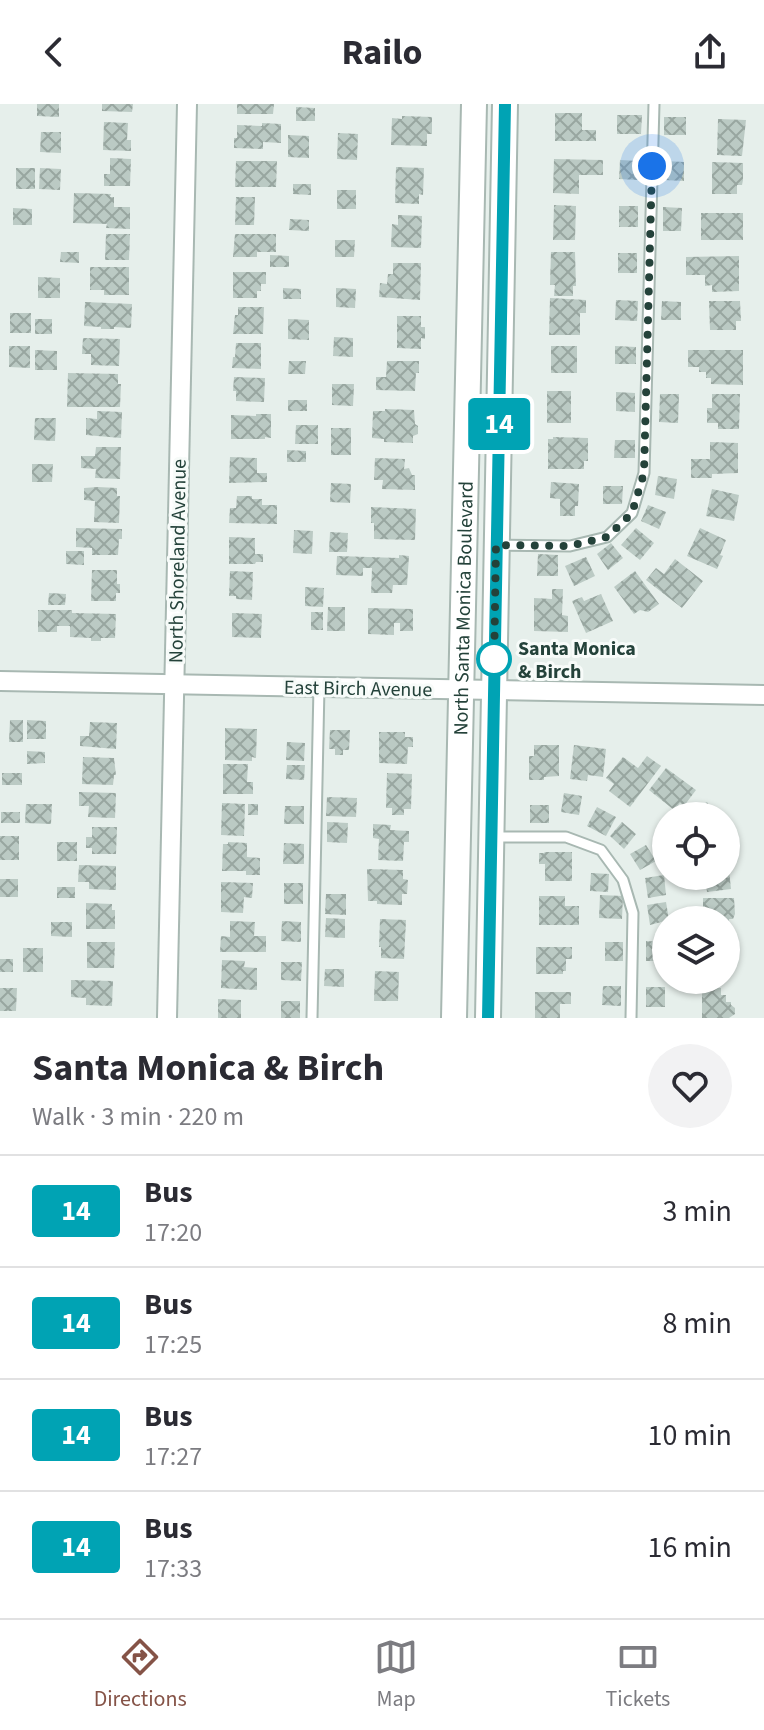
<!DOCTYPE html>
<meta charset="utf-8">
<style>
body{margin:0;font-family:"Source Sans 3",sans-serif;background:#f2f2f3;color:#2b2b33;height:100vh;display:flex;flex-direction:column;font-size:30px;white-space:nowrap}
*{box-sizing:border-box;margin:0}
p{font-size:26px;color:#7c7c81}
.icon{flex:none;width:44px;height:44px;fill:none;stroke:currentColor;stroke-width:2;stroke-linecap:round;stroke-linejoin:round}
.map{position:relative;height:914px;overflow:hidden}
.drawer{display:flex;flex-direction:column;background:#fff;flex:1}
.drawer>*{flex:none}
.badge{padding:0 16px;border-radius:6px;font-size:28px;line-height:52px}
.buttons{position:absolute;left:652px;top:698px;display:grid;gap:16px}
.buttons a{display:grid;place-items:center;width:88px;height:88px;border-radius:50%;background:#fff;box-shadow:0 2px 6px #0004;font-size:40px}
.you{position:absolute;width:40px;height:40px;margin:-20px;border:6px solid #fff;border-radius:50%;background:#1a73e8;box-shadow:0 0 0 12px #1a73e833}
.map>.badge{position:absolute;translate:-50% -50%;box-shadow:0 0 0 4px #fff}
.round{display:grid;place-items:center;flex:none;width:84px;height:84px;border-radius:42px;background:#f2f2f3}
.overview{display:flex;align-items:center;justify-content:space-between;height:136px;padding:0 32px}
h1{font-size:38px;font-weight:700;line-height:60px}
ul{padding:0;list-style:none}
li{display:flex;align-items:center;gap:24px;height:112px;padding:0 32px;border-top:2px solid #e1e1e2}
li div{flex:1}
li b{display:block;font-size:30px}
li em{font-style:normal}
li .badge{min-width:88px;font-weight:700;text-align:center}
header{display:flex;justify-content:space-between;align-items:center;height:104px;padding:0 32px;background:#fff;font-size:36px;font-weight:700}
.dock{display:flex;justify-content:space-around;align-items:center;height:112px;border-top:2px solid #e1e1e2;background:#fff;font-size:22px;color:#7c7c81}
.dock a{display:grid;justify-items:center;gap:4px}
.dock .current{color:#855347}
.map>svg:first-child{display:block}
.building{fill:url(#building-cross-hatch)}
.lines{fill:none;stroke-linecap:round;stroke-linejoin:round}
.service-casing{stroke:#a8b8b2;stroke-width:13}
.minor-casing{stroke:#a8b8b2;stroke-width:22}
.tertiary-casing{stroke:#a8b8b2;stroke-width:28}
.service{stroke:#fff;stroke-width:9}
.minor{stroke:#fff;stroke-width:18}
.tertiary{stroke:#fff;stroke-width:24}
.line-casing{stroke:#fff;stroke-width:18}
.line{stroke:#00a3b4;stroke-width:12}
.walk{stroke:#24423a;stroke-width:8;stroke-dasharray:0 14.4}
.stop-dot{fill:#fff;stroke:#00a3b4;stroke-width:4}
.labels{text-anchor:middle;stroke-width:6;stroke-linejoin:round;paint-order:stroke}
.street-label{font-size:20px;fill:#24423a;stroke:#f7fbf9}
.stop-label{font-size:20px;font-weight:bold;fill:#24423a;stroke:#f7fbf9;text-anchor:start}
</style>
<header><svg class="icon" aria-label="back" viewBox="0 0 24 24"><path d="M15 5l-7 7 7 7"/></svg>Railo<svg class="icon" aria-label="share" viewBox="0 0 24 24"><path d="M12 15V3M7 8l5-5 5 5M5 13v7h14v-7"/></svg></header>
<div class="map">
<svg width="764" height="914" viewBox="0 0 764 914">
<defs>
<pattern id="building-cross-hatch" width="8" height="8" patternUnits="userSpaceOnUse" patternTransform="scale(2)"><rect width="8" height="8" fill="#bbcac4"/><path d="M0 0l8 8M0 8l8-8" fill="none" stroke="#98a6a0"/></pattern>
</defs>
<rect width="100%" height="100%" fill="#e6efeb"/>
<g class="building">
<polygon points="37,0 59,0 59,13 37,12"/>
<polygon points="102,0 133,0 132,8 102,7"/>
<polygon points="237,0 274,0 273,10 237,10"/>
<polygon points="296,3 315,4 315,17 296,17"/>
<polygon points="555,9 582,9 582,26 596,26 596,37 555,37"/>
<polygon points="617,11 642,11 641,30 617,30"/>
<polygon points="402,12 432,13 432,30 427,30 427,42 391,41 392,14 402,15"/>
<rect x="664" y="13" width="22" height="18"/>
<polygon points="718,15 746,16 742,52 717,51"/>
<polygon points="104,18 128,19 127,36 131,36 131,47 103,46"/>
<polygon points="262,19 281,20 281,39 263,38 263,45 234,44 234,34 237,34 237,21 262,22"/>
<polygon points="41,28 61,28 61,49 40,48"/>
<polygon points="338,29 358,30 357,56 337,55"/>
<polygon points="288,31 309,32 309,54 288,53"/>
<polygon points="110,54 131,55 130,82 104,82 104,70 110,70"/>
<polygon points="554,55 603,56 603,71 579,71 579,90 553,89"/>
<polygon points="620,56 639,57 638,76 619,75"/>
<polygon points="236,57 277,57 276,83 235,83"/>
<polygon points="665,57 684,58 684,77 664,76"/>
<polygon points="712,58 743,59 743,76 742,81 737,81 737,90 712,90"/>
<polygon points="396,63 424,64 423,91 419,90 419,100 395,99"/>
<rect x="16" y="64" width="19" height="21"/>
<polygon points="40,64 61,65 60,86 39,85"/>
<polygon points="293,80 311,80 311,91 293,90"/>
<rect x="337" y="86" width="19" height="19"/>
<polygon points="74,89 111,90 110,93 114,93 114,103 130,103 130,125 106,124 107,120 73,119"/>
<polygon points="236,93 255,93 254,121 235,121"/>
<polygon points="554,101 576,102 575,136 553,136"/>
<rect x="619" y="102" width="19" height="21"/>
<polygon points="663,103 682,104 681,127 663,127"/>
<polygon points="13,104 32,105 32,121 13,121"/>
<rect x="701" y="109" width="42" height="27"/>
<polygon points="398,111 422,112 421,144 391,143 392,120 398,121"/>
<polygon points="290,115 309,116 309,127 289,126"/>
<polygon points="106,130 130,130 129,156 105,156"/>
<polygon points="235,130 276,130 276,148 257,148 257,153 233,153"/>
<polygon points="335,136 355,136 354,153 335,153"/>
<polygon points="61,148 79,148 79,159 60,158"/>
<polygon points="551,148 575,148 576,182 573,182 573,192 554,192 555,181 550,181"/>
<rect x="618" y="149" width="19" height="20"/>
<polygon points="270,151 289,152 289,163 270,163"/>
<polygon points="739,152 739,187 712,188 712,181 705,182 705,171 686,171 686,153"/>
<polygon points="393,159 421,159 420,196 379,193 380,179 387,180 388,170 393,170"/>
<polygon points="90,163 129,163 129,191 104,191 104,186 90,186"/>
<polygon points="233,168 266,168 266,180 261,180 261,187 257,187 257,194 233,194"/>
<polygon points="38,173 60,174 60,194 38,194"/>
<polygon points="283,184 301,185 301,195 283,195"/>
<polygon points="336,184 356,185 355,204 336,203"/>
<polygon points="550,194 586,196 586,209 580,209 580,231 549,231"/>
<polygon points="616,196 638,197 637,217 615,216"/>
<polygon points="662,197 681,198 681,216 661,216"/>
<polygon points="709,197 740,197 741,217 736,217 736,226 710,226"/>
<polygon points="85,198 132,200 131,224 114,223 114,225 101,225 101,223 84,222"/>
<polygon points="238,203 264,203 263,230 233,230 235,211 238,211"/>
<rect x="10" y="209" width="21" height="20"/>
<polygon points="397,212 421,212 421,223 425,223 425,235 421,234 421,245 397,244"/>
<rect x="35" y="215" width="17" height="15"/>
<polygon points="288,215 309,216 309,236 288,235"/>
<polygon points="334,233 353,234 353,253 333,252"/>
<polygon points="83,234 120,235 119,262 91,261 91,250 82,250"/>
<polygon points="236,239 261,239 261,265 232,264 233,253 235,253"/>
<polygon points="9,242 30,242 30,264 9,263"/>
<rect x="551" y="242" width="26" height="27"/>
<polygon points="615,242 636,243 636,260 615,260"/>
<polygon points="35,246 57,247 57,266 35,266"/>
<polygon points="688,246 743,246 743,281 711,280 711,274 706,274 706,268 699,268 699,263 688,263"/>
<polygon points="289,257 306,257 305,270 288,270"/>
<polygon points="387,257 419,257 419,269 416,269 415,287 376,286 376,273 386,273"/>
<polygon points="68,269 118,270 118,280 121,280 120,303 67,303"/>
<polygon points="234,273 265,274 264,298 236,297 236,287 233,287"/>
<polygon points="332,280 354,280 353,302 332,301"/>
<rect x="547" y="287" width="24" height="32"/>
<polygon points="616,288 635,289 635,308 616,307"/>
<polygon points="660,290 679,290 678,319 659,318"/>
<polygon points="712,290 740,290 739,325 718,325 718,319 707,319 707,304 712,304"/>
<rect x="288" y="296" width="19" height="11"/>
<polygon points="385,305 414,306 415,320 418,322 418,330 413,332 413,339 384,338 384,335 372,334 373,307 385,307"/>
<polygon points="97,307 122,308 121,334 86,331 86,314 97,315"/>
<polygon points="256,310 271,310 271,334 265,333 265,335 231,335 231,311 256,312"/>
<polygon points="35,314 56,314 55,337 34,336"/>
<polygon points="296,321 318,321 318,340 295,340"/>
<rect x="331" y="324" width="20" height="27"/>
<polygon points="553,333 588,334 588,357 584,357 584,365 548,365 548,335 553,335"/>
<polygon points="615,336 635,336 635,354 614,354"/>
<polygon points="710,338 738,339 738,369 712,370 712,374 691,374 691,355 710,355"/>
<polygon points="96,343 121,343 120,375 95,374 96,365 81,364 81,352 95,352"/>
<polygon points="287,346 306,347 306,358 287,358"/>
<polygon points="230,353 257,354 257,369 267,369 267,378 229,379"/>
<polygon points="375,354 405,355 404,365 409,364 412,371 415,371 415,386 382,385 383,376 374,376"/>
<polygon points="32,360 53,360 52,378 32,378"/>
<polygon points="658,372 677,375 674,395 655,391"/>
<polygon points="551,378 579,380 578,402 575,402 575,412 560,412 560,395 550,394"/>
<polygon points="331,379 351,380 350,399 330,398"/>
<polygon points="603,382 623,382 622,400 603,400"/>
<polygon points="98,383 117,384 117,392 120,392 119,419 94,418 95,397 84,396 84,384"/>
<polygon points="712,385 739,391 734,417 706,412"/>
<polygon points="237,392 252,392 252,395 262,395 262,401 277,401 277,420 229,419 230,404 236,404"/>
<polygon points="648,401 666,408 659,425 641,417"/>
<polygon points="371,403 416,405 415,436 374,435 374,419 371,419"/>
<polygon points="76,424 122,425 122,435 119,435 118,451 92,451 92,444 76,443"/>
<polygon points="636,424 654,439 640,456 621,441"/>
<polygon points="700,424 726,436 720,451 723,452 717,465 687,452"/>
<polygon points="294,426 313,427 312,450 293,449"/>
<polygon points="330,428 348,429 347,448 329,448"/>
<polygon points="229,433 255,434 255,450 263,450 263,458 256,458 255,460 229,460"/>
<polygon points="611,439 623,454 608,466 597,450"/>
<polygon points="66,447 84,447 84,461 66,460"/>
<polygon points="538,450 558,451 558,472 537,472"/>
<polygon points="399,451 409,452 407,481 393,481 392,489 371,489 372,464 363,464 363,472 336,471 337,452 399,454"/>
<polygon points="586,453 595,472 574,482 565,462"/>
<polygon points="675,455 703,477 682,504 646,476 656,464 664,470"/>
<polygon points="92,466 117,466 117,480 120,480 120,489 116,489 116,497 91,497"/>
<polygon points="230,467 253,468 252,496 236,495 236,492 229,492"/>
<polygon points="635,467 659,500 648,508 640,506 634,510 614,483"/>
<polygon points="305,483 324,484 323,503 305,502"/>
<polygon points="552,485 563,485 562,511 568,512 568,528 534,527 534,494 552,495"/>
<polygon points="49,489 66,490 65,501 48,501"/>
<polygon points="601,490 613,517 586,529 572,497 582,493 584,497"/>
<polygon points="328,503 345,503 345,527 327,527"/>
<polygon points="368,504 413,505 413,527 400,527 400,519 394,519 394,531 368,530"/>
<polygon points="38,506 72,506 72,509 116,510 115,534 101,534 101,537 91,537 91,534 70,533 70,522 57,522 57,528 38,528"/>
<rect x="311" y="508" width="12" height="18"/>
<polygon points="232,509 262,510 261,534 232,533"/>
<polygon points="10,616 23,616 23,638 9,638"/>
<polygon points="27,616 46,617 46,635 27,635"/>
<polygon points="90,618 117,619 116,645 80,642 80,632 89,632"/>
<polygon points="225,624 257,625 256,654 252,653 252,657 225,656"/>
<polygon points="330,626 350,626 349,646 343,646 343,651 335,651 335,645 329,645"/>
<polygon points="379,628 405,628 405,633 413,633 413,643 408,643 407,660 379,659"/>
<polygon points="287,638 305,639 304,657 286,656"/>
<polygon points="534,641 559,641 559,672 544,673 544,676 529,676 529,652 534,652"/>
<polygon points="574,641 606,645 603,673 588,671 587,677 570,675"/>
<polygon points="27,647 45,648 45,659 27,660"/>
<polygon points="647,652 661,662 630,703 609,687 614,680 606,674 623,653 638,664"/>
<polygon points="83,653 114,654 116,671 114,671 113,681 82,680"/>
<polygon points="223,660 248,660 247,678 253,678 253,690 223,690"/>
<polygon points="287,661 305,661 304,676 286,675"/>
<polygon points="666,664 696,686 684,702 680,699 674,706 649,686"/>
<rect x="2" y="669" width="20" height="12"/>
<polygon points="387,669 412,670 411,705 404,705 404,711 392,711 392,704 386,704"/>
<polygon points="79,688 116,689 115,714 88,713 89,702 79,702"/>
<polygon points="564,689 582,692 579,711 561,708"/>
<polygon points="327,693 357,694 356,713 326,712"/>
<polygon points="707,698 716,712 684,712"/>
<polygon points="222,699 245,700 244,732 221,731"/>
<polygon points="26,700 52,700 51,720 25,719"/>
<rect x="248" y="700" width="10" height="11"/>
<rect x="530" y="701" width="19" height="18"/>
<polygon points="285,702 304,702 304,720 284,720"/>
<polygon points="597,703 616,713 606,732 587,722"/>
<rect x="1" y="708" width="19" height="11"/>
<polygon points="327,718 348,719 347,739 327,738"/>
<polygon points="622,718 636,730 624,745 610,732"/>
<polygon points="373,720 391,721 390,726 409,727 409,738 404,738 403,757 378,756 379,735 373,734"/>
<polygon points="92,723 117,723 116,750 92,750 92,744 86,744 86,733 92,733"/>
<rect x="0" y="732" width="19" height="24"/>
<rect x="57" y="738" width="20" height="19"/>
<polygon points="228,738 247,739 247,753 260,754 260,771 246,771 246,767 222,767 223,740 228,740"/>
<polygon points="284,739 304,740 304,760 283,760"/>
<polygon points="646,741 656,757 640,766 630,750"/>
<polygon points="545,748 572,748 572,777 545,777 545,760 539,760 539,749 544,749"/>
<polygon points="726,757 728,757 731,785 707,788 706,780 697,781 697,772 726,772"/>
<polygon points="79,761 116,762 116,786 89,785 89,778 78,778"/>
<polygon points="367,765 403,766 403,775 408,776 407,790 402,790 402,801 377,800 377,797 368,797"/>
<polygon points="591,769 609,770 608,788 590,787"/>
<polygon points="664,771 666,791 648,794 645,774"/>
<rect x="0" y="775" width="18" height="18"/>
<polygon points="221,778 253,779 252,794 244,793 243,809 221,808"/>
<rect x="284" y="779" width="19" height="21"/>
<rect x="57" y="783" width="18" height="11"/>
<polygon points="326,790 346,790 346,811 325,810"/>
<polygon points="600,791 623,792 622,815 599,814"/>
<polygon points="539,792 565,792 565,802 579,802 579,821 539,821"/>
<polygon points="703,794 734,794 735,810 733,815 729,815 729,825 726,825 726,816 703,816"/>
<polygon points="666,798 669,816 650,821 647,801"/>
<polygon points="86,799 112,800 112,806 115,806 115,825 86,825"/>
<polygon points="326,814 345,815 345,834 325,833"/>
<polygon points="380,815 406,816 404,855 381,854 381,843 379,843"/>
<polygon points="230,817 255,818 254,832 266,832 266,848 220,848 221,832 230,833"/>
<polygon points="282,817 301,818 301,838 281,837"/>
<polygon points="51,818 72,818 72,833 51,832"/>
<polygon points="646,837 665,838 665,857 646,857"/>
<polygon points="87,838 115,838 114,864 87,864"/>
<rect x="605" y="838" width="18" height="19"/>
<rect x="726" y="840" width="3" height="34"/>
<polygon points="536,843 572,843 572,855 566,855 566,867 563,867 563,870 536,870"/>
<rect x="23" y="844" width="20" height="24"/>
<rect x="0" y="855" width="13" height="13"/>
<polygon points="222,856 245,857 244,863 257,864 257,886 221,884"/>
<polygon points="281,858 302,858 301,877 281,876"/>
<polygon points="325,865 344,865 344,883 324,882"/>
<polygon points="375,867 399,868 398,897 374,897"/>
<polygon points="71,876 113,877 112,902 86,901 86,894 71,893"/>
<polygon points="603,882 621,882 621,902 602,901"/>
<rect x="646" y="883" width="19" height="20"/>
<polygon points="0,884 17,884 16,907 0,907"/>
<polygon points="702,884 721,884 721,891 726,891 726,898 731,898 731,901 735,904 735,910 729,914 702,914"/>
<polygon points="535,888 571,888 571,900 560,900 560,914 535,914"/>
<polygon points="218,895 241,896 241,914 218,914"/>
<rect x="281" y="897" width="19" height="17"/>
</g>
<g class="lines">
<g class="service-casing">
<g id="service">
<polyline points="497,441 570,442 607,433 632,409 644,369 654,0"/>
<polyline points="491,733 566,733 601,746 623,776 633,809 631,914"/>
<polyline points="312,914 319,583"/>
</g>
</g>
<g class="minor-casing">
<g id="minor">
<polyline points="0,577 764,591"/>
<polyline points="167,914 187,0"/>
</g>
</g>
<g class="tertiary-casing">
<g id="tertiary">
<path id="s1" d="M454,914L474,0"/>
<polyline points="488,914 505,0"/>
</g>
</g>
<use href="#service" class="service"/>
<use href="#minor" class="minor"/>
<use href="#tertiary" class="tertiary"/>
</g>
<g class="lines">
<g class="line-casing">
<polyline id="line" points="488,914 505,0"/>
</g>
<use href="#line" class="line"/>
<polyline class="walk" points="494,555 494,565 496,441 570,442 607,433 632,409 644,369 652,62"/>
</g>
<circle class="stop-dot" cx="494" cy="555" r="16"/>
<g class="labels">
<g class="street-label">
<text transform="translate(177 457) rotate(-89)" y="7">North Shoreland Avenue</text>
<text dy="7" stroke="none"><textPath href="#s1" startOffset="410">North Santa Monica Boulevard</textPath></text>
<text transform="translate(358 584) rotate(1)" y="7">East Birch Avenue</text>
</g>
<g class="stop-label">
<text x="518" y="551">Santa Monica<tspan x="518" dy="23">&amp; Birch</tspan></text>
</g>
</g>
</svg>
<div class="buttons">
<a><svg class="icon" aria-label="locate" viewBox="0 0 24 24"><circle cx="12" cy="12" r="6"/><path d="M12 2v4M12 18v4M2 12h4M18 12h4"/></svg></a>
<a><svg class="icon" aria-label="layers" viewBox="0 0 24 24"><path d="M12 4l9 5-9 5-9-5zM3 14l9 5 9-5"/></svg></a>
</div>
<div class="you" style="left:652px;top:62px"></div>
<b class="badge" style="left:499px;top:320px;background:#00a3b4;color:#fff">14</b>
</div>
<section class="drawer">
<div class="overview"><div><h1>Santa Monica &amp; Birch</h1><p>Walk · 3 min · 220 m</p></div><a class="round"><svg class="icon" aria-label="heart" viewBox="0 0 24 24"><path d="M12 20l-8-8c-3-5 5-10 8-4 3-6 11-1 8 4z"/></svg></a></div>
<ul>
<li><span class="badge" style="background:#00a3b4;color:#fff">14</span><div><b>Bus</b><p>17:20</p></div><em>3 min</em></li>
<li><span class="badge" style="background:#00a3b4;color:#fff">14</span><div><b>Bus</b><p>17:25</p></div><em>8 min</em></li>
<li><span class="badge" style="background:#00a3b4;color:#fff">14</span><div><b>Bus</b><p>17:27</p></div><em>10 min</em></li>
<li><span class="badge" style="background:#00a3b4;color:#fff">14</span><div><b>Bus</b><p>17:33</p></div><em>16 min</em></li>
</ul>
</section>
<nav class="dock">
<a class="current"><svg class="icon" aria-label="directions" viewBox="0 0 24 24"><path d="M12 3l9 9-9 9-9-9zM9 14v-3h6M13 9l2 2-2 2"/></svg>Directions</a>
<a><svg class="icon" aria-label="map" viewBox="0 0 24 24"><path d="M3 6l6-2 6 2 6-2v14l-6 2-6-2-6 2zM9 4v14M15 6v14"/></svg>Map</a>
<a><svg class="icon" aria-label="tickets" viewBox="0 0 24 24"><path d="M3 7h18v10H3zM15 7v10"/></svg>Tickets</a>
</nav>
